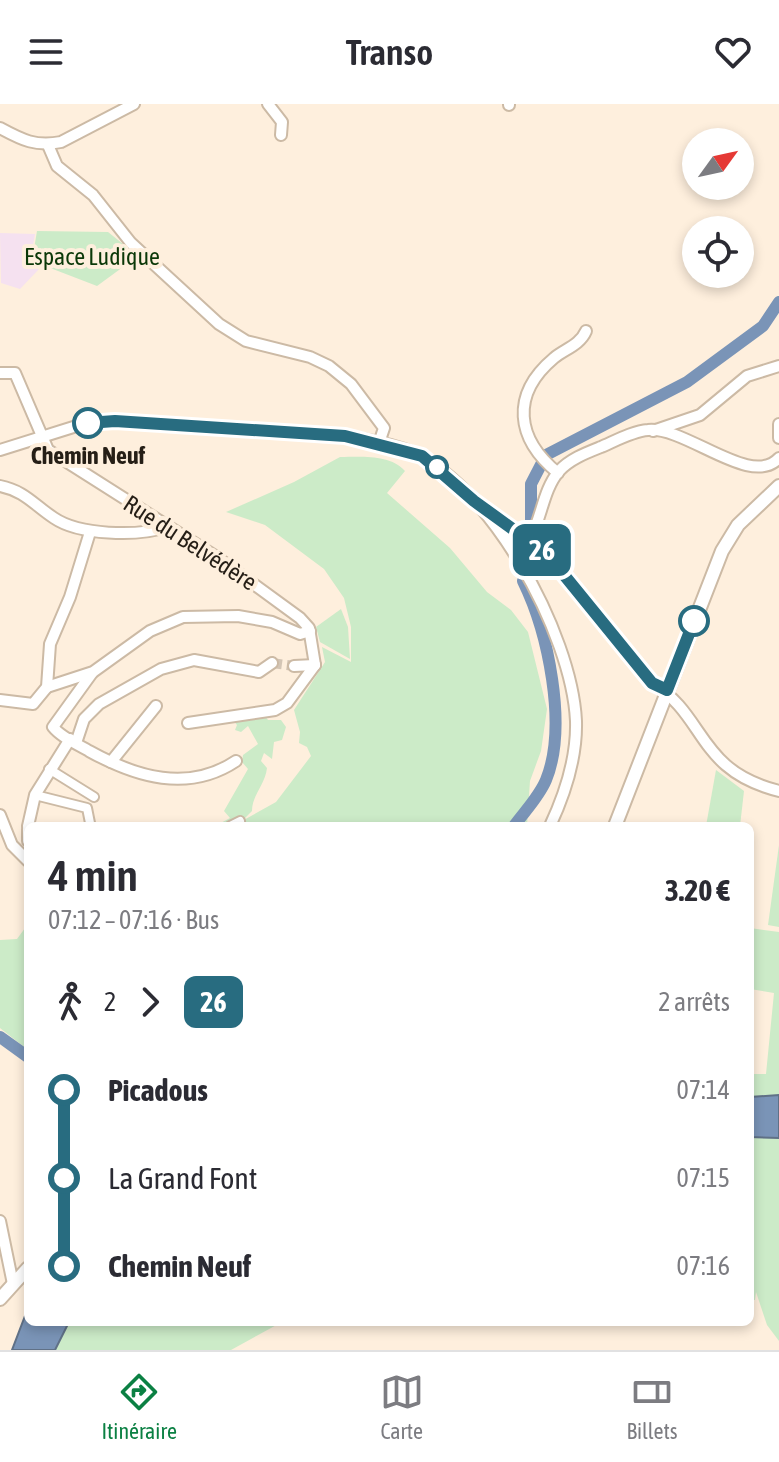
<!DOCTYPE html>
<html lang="fr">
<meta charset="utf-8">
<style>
body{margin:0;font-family:"Asap Condensed",sans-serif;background:#f2f2f3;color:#2b2b33;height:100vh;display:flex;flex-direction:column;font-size:30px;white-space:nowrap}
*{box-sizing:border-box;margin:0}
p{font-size:26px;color:#7c7c81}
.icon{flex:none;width:44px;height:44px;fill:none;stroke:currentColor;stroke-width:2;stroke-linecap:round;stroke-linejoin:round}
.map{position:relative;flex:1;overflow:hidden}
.sheet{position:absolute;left:24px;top:718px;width:730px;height:504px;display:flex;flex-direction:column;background:#fff;border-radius:12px;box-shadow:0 4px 12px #0003}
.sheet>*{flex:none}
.badge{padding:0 16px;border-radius:12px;font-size:28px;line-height:52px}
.needle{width:52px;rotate:57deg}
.controls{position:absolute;left:682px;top:24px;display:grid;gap:16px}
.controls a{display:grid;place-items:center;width:72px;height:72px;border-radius:50%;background:#fff;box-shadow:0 4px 12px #0003;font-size:40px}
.map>.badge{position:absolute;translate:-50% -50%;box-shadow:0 0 0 4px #fff}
.legs{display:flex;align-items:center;gap:12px;height:88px;padding:0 24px;font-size:26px}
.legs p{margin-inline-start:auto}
.headline{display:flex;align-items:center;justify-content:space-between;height:136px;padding:0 24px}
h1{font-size:44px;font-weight:600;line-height:60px}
ul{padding:0 24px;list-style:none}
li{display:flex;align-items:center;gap:28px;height:88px;font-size:30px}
li i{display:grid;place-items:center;width:12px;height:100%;margin:0 10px;background:currentColor}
li i::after{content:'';width:20px;height:20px;margin:-10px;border:6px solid;border-radius:50%;background:#fff}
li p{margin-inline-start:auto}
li:first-child i{background:linear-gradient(#0000 50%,currentColor 0)}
li:last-child i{background:linear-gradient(currentColor 50%,#0000 0)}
header{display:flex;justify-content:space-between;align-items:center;height:104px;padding:0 24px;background:#fff;font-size:36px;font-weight:600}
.menu{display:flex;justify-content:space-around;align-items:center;height:112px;border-top:2px solid #e1e1e2;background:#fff;font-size:22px;color:#7c7c81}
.menu a{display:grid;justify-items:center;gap:4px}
.menu .current{color:#0b8043}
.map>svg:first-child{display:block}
.education{fill:#f5e1f0}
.green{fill:#ccebc8}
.water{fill:#7a94b7;stroke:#607187;stroke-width:2}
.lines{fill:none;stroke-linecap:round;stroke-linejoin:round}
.canal{stroke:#7a94b7;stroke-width:12}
.minor-tunnel{stroke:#d3c5b5;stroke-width:10;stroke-dasharray:10 5;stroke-linecap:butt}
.pedestrian-casing{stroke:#ccbaa5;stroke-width:12}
.minor-casing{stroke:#ccbaa5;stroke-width:14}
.tertiary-casing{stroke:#ccbaa5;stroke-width:16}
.pedestrian{stroke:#fff;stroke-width:8}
.minor{stroke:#fff;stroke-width:10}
.tertiary{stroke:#fff;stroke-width:12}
.line-1-casing{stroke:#fff;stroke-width:18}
.line-1{stroke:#286c80;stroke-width:12}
.stop-1-dot{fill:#fff;stroke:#286c80;stroke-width:4}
.labels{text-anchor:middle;stroke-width:8;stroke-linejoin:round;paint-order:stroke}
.park-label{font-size:24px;fill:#0b3808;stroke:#feefdd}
.stop-label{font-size:24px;font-weight:bold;fill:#251e16;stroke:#feefdd}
.street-label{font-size:24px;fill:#251e16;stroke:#feefdd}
</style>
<header><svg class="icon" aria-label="menu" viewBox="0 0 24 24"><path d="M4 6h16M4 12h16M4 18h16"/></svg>Transo<svg class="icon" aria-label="heart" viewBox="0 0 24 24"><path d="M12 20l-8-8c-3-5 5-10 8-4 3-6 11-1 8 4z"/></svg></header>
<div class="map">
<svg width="779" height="1246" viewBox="0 0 779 1246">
<rect width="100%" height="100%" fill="#feefdd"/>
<polygon class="education" points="0,129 35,130 30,158 39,165 20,185 1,179"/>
<g class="green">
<polygon points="37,127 108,128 138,152 97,182 32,157"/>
<path d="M340,353C361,353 390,350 405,367L387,389L450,444L487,488L511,506L528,528L547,605L541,647L530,677L527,722H215L230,714L224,707L248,665L242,658L243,651L258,640L248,622L241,628L235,626L237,621L232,615L265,612L268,616H281L286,623L282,636L274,638L272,655L264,649L261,657L267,664C265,681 252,691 252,707L242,717L276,698L311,652L307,643L299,639L300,628L294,606L325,558L322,543L351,558V523L344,494L324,465L265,421L226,408L294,378Z"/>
<polygon points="341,505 348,523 350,555 320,538 316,523"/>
<polygon points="716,666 744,687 740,722 706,722"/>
<polygon points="779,741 779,823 768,821"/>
<polygon points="28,820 28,946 0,924 0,836 17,835"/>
<polygon points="750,824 779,828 779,991 750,993 750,970 766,970 774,889 750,885"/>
<polygon points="762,1032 779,1034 779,1237 767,1221 756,1188 755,1196 750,1196 750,1033"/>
<polygon points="52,1218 282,1218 231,1246 36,1246"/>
</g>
<g class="water">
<polygon points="779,991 779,1034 750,1033 750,993"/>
<polygon points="28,1204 28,1218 69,1218 55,1246 12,1246"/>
</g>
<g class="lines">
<g class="canal">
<polyline points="531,424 531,380 546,351 687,278 763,222 779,198"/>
<path d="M514,722C524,708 539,693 546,676C568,622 548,528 523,477"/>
<polyline points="0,933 28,953"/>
</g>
<polyline class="minor-tunnel" points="272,559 294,562"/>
<g class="pedestrian-casing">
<g id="pedestrian">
<polyline points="49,665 94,693"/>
<polyline points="35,691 87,704 90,719"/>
<polyline points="230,722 240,717"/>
</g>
</g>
<g class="minor-casing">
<g id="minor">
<polyline points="268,0 282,18 281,31"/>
<polyline points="509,0 509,1"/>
<path d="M0,24C22,36 36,43 61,38L134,0"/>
<polyline points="48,41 57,62 93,91 131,139 219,220 246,237 310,253 329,262 351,280 384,324 379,339"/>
<polyline points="0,269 15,269 48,346 218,454 300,514 309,524 315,561"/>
<polyline points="779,320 779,334"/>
<polyline points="653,327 700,311 747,272 779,262"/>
<path d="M0,346L83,320L115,317C161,320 208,323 254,326C304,329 357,329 404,345C489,375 572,530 576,617C577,653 565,690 550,722"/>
<path d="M558,369C516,335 510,291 554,254C565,245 580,241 586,227"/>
<path d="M0,382C25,387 34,401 54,414C79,431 137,433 166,423"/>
<path d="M481,401L547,450L652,579C707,612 696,666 779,687"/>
<path d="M530,435C542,413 543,386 559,367C570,355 586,349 601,343C615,337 633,327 648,326C686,322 751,385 779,354"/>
<polyline points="294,562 315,561"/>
<path d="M92,569L53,623C61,633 77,640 89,647C136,673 188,689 236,657"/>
<polyline points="47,583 93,568 150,527 183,513 238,512 272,518 300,530 310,527"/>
<polyline points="0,596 33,600 47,583 50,540 70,493 90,428"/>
<polyline points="188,619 275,606 287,599 315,561"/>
<polyline points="76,639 84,615 99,600 161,565 194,556 259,568 272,559"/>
<polyline points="111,658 156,602"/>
<polyline points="0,711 12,741 28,757"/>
<polyline points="28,722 35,691 70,635"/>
<polyline points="28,725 28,737"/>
<polyline points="0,1117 13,1180"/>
</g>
</g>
<g class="tertiary-casing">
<g id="tertiary">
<polyline points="615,722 722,447 738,421 779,382"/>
<polyline points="0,1195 28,1164"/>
</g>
</g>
<use href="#pedestrian" class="pedestrian"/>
<use href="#minor" class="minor"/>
<use href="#tertiary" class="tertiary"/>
</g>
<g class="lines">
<g class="line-1-casing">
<polyline id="line-1" points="88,319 115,317 345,332 422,352 474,397 547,450 652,579 667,586 694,517"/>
</g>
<use href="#line-1" class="line-1"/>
</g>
<g class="stop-1-dot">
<circle cx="88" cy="319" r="14"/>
<circle cx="437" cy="363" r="10"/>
<circle cx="694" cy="517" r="14"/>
</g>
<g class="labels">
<g class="park-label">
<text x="92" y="161">Espace Ludique</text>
</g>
<g class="stop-label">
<text x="88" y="360">Chemin Neuf</text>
</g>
<g class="street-label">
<text transform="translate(190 439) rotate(33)" y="8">Rue du Belvédère</text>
</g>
</g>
</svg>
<div class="controls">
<a><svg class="needle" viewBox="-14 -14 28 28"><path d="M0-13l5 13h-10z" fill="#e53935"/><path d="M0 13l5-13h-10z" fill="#7c7c81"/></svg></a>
<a><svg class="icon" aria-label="locate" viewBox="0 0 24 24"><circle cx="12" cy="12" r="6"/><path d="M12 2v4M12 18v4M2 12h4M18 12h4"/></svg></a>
</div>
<b class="badge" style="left:542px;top:446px;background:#286c80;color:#fff">26</b>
<section class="sheet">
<div class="headline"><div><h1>4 min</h1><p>07:12 – 07:16 · Bus</p></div><b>3.20 €</b></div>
<div class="legs"><svg class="icon" aria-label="walk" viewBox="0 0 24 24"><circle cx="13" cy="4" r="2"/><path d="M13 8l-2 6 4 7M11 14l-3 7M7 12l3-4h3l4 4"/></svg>2<svg class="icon" aria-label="forward" viewBox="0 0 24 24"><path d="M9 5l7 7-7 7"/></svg><b class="badge" style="background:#286c80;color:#fff">26</b><p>2 arrêts</p></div>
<ul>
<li><i style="color:#286c80"></i><b>Picadous</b><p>07:14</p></li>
<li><i style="color:#286c80"></i><span>La Grand Font</span><p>07:15</p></li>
<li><i style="color:#286c80"></i><b>Chemin Neuf</b><p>07:16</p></li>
</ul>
</section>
</div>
<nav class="menu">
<a class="current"><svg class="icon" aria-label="directions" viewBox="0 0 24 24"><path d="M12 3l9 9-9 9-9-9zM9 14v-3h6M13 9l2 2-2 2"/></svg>Itinéraire</a>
<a><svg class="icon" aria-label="map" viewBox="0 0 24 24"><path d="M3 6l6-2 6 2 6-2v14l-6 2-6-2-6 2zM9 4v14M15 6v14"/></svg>Carte</a>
<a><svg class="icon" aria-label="tickets" viewBox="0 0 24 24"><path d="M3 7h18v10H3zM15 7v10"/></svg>Billets</a>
</nav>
